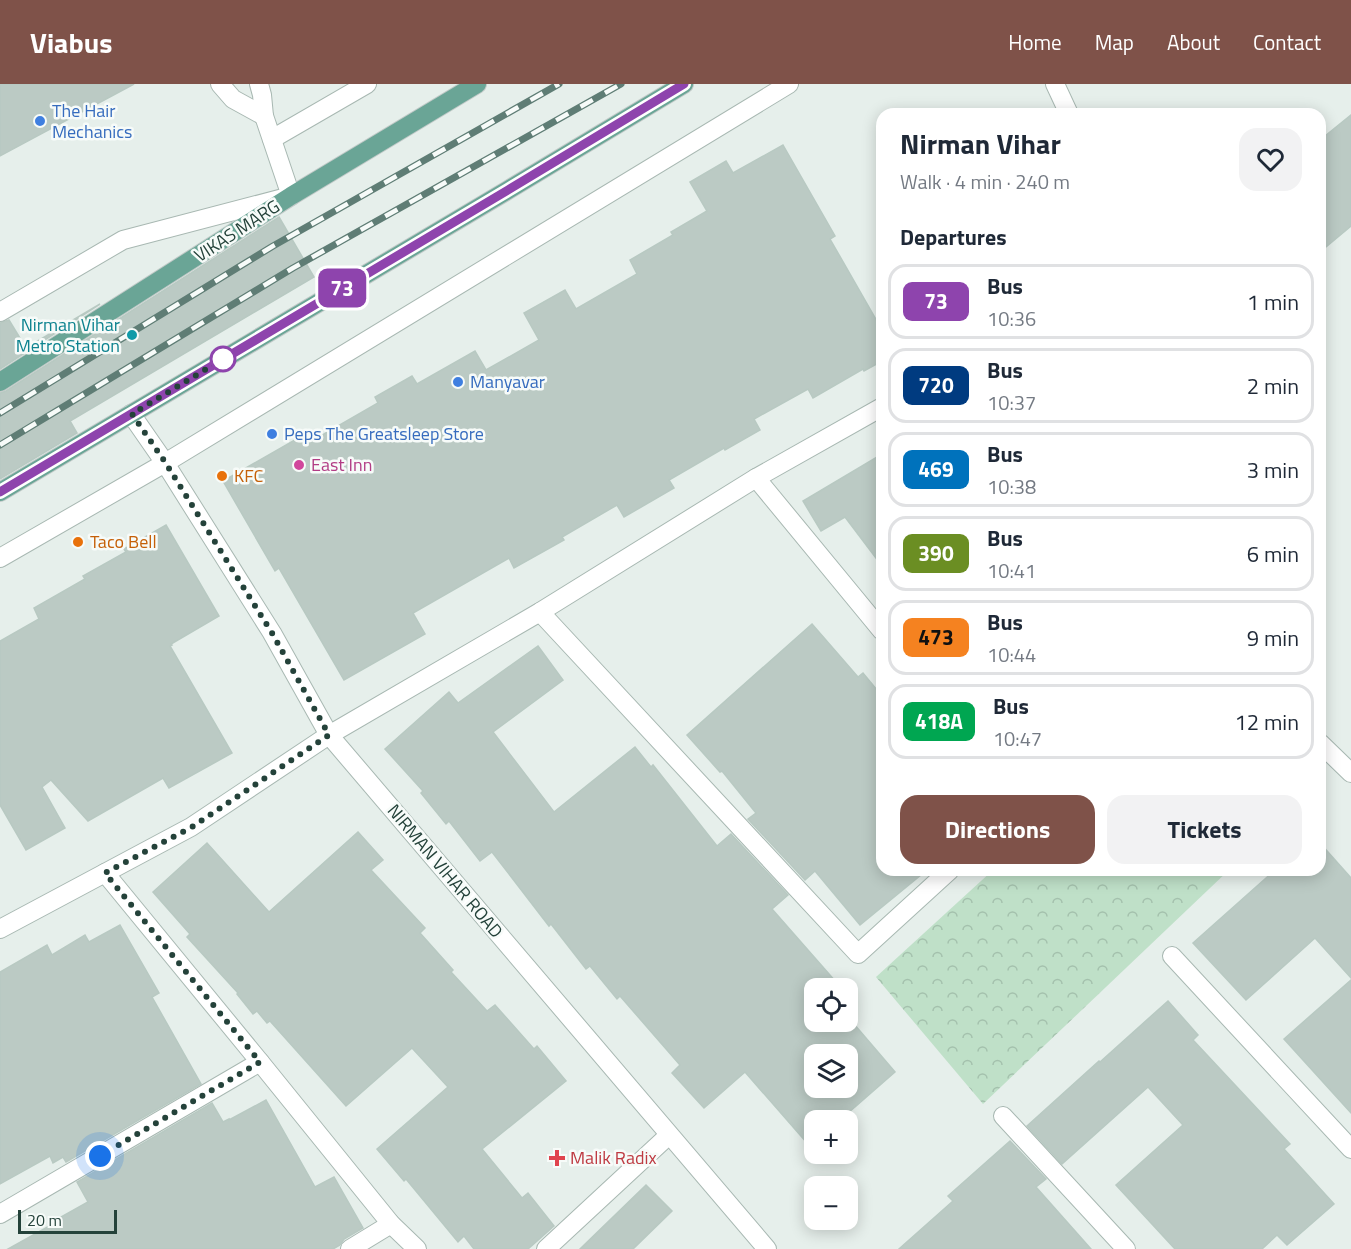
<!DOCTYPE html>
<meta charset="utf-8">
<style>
body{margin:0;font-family:"Titillium Web",sans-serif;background:#f2f2f3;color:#1f2937;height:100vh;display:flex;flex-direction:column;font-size:22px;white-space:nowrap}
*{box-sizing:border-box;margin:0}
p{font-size:20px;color:#747a83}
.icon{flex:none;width:33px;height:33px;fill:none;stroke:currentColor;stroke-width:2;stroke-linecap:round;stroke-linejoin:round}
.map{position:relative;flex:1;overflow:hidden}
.panel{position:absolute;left:876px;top:24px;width:450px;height:768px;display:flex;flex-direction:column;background:#fff;border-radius:18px;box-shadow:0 3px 15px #0003}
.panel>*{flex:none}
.badge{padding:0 12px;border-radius:9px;font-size:21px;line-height:39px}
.fabs{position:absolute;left:804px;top:894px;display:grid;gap:12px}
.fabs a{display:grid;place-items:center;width:54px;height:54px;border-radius:12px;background:#fff;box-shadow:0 3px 15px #0003;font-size:30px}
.scale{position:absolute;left:18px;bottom:15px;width:99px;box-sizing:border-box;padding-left:6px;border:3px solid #24423a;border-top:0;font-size:16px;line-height:21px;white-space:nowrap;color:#24423a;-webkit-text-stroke:4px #f7fbf9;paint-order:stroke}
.you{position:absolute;width:30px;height:30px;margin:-15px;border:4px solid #fff;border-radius:50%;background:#1a73e8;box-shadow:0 0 0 9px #1a73e833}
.map>.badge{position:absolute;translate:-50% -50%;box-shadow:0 0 0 3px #fff}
h2{padding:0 24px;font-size:22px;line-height:54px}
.round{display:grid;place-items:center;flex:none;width:63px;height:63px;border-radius:18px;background:#f2f2f3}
.overview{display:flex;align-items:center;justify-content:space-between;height:102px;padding:0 24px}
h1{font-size:28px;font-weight:700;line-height:45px}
.cta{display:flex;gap:12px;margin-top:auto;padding:12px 24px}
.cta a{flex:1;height:69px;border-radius:18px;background:#7f5249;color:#fff;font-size:24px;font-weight:700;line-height:69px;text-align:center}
.cta a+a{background:#f2f2f3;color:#1f2937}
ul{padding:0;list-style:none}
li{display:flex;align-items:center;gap:18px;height:75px;margin:0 12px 9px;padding:0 12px;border:3px solid #e0e1e3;border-radius:18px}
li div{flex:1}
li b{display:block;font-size:22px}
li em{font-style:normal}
li .badge{min-width:66px;font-weight:700;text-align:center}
header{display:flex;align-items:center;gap:36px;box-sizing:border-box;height:84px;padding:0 30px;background:#7f5249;color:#fff}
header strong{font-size:28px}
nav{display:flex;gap:33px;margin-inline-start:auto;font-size:21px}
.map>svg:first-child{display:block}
.park{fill:url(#park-crowns)}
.building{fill:#bbcac4;stroke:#b8c9c2;stroke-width:1.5;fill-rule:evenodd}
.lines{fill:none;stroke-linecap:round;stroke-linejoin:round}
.minor-casing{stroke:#a8b8b2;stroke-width:20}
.major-casing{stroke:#c2cac8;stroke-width:20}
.minor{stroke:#fff;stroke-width:18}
.major{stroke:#6aa596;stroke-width:18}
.rail-casing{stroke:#5f7d75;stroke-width:7}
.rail{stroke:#f7fbf9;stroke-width:4.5;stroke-dasharray:14;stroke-linecap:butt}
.line-casing{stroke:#fff;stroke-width:14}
.line{stroke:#8e44ad;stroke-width:9}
.walk{stroke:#24423a;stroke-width:6;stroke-dasharray:0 10.8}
.shop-dot{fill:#3f7fe0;stroke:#f7fbf9;stroke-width:2}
.culture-dot{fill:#0f9aa8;stroke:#f7fbf9;stroke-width:2}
.stop-dot{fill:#fff;stroke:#8e44ad;stroke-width:3}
.hotel-dot{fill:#d1479c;stroke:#f7fbf9;stroke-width:2}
.food-dot{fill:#e8710a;stroke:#f7fbf9;stroke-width:2}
.health-dot{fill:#e0444e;stroke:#f7fbf9;stroke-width:2}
.labels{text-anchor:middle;stroke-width:5;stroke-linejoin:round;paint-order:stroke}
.shop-label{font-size:18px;fill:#366cbe;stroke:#f7fbf9;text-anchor:start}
.street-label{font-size:18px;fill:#24423a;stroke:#f7fbf9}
.culture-label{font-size:18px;fill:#0d838f;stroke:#f7fbf9;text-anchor:end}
.hotel-label{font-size:18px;fill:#b23c85;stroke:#f7fbf9;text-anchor:start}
.food-label{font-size:18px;fill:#c56008;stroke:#f7fbf9;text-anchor:start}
.health-label{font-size:18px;fill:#be3a42;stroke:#f7fbf9;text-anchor:start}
</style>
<header>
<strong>Viabus</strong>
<nav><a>Home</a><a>Map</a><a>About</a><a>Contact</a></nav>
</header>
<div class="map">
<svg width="1351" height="1165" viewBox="0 0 1351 1165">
<defs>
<pattern id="park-crowns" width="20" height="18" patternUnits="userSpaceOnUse" patternTransform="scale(1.5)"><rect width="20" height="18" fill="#bfe0c8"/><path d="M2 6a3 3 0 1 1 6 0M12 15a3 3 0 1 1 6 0" fill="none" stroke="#a4c1ad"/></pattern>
</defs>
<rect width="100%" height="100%" fill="#e6efeb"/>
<polygon class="park" points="993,786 1229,786 983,1020 876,893"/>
<g class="building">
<polygon points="0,0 134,0 0,72"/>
<polygon points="1351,31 1351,142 1320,168 1320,56"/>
<polygon points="783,61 835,152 830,155 882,246 882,277 864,287 863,285 813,314 808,305 754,335 760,346 725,366 724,364 669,396 674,404 624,433 617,421 562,453 564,456 514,484 509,474 413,529 425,550 344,596 279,484 275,487 223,397 307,349 312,357 378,319 375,313 412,292 417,300 475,267 486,286 539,256 524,229 565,206 576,225 637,190 630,176 673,151 671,148 707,127 690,98 726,77 733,89"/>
<polygon points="279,133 314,193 70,337 77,349 0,395 0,309 6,307"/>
<polygon points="100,220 0,285 0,239 9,236 26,264"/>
<polygon points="882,370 882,482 845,433 821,447 803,417"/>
<polygon points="166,441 219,532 171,560 172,561 170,562 232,669 169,704 163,694 88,737 51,696 42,703 65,744 26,766 0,721 0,557 39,535 34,524 85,495 83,492 126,468 124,465"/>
<polygon points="812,540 858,593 863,589 882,612 882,786 927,786 860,841 815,787 805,796 748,735 756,729 722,687 720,688 687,651"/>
<path d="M538,562L563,596L493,648L554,728L635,663L651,683L653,681L717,762L731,750L788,811L772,825L836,898L829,904H814V938H848V933L895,988L840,1036H814V1067L745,988L704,1024L672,989L680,981L620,912L617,915L590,882L586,885L551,840L549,842L492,768L480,777L449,737L446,740L421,709L423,707L385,665L449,608L458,619ZM814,970H848V1004H814Z"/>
<polygon points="358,748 383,776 371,786 425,844 420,849 453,886 451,888 487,927 495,921 534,965 537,962 566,997 482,1065 522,1114 528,1109 554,1142 528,1165 474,1165 464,1152 458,1158 406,1095 404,1097 377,1065 448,1003 412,964 346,1022 270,937 267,939 257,927 253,930 237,910 238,909 187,853 190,850 153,808 207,759 269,828"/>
<polygon points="1320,759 1351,794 1351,894 1315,854 1246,916 1193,859 1275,786 1320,786"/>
<polygon points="120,841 159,909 152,913 201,1000 66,1078 63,1073 53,1079 50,1072 0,1100 0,888 47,861 52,871 85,851 89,858"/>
<polygon points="1351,896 1351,1029 1284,955"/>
<polygon points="1168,917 1198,951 1193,956 1290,1060 1284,1065 1334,1120 1287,1161 1277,1151 1262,1165 1175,1165 1116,1101 1183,1041 1148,1003 1062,1080 1027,1042 1099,977 1100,978"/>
<polygon points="266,1016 315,1103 334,1093 363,1144 344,1155 340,1161 333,1165 8,1165 53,1140 52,1138 88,1118 77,1098 212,1019 223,1038 229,1035 229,1036"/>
<polygon points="1010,1057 1046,1095 1036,1103 1091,1165 899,1165 953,1117 948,1112"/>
<polygon points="646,1101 672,1127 633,1165 580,1165"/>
</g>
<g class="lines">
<g class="minor-casing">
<g id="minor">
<polyline points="220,0 233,15 264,32"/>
<polyline points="1055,0 1069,30"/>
<polyline points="272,55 367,0"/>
<polyline points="0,228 123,156 291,112 264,32 262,11 259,0"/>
<polyline points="131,330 165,379 272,549 329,651 767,1165"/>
<polyline points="756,394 882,547"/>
<polyline points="0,474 165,379 789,0"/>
<polyline points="540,528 858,870 950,786"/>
<polyline points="1320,659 1351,689"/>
<polyline points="105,789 260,978 391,1140 417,1165"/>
<polyline points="0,845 191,743 329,651 540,528 756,394 882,323"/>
<polyline points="1172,872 1351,1065"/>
<polyline points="1003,1032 1126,1165"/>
<polyline points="0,1130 260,978"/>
<polyline points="350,1165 391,1140"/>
<polyline points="546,1165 669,1051"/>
</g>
</g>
<g class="major-casing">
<g id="major">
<polyline points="0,298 291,112 477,0"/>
<polyline points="0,408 508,106 684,0"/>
</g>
</g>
<use href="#minor" class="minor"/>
<use href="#major" class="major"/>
<g class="rail-casing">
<g id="rail">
<polyline points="0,329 273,162 559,0"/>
<polyline points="0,361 293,184 621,0"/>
</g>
</g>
<use href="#rail" class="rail"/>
</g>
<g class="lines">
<g class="line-casing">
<polyline id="line" points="0,408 508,106 684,0"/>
</g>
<use href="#line" class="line"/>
<polyline class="walk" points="100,1072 260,978 105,789 192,743 329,651 272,549 165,378 132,330 228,272 223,275"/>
</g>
<g class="shop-dot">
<circle cx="40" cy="37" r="6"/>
<circle cx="458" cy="298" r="6"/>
<circle cx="272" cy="350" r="6"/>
</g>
<circle class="culture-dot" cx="132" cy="251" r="6"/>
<circle class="stop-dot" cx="223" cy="275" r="12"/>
<circle class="hotel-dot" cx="299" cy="381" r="6"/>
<g class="food-dot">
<circle cx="222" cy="392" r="6"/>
<circle cx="78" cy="458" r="6"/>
</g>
<path class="health-dot" d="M554 1065h6v6h6v6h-6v6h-6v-6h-6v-6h6z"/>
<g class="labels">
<g class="shop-label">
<text x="52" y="33">The Hair<tspan x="52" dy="21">Mechanics</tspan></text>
<text x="470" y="304">Manyavar</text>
<text x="284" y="356">Peps The Greatsleep Store</text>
</g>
<g class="street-label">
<text transform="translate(237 147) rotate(-33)" y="6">VIKAS MARG</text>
<text transform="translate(445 787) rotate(50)" y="6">NIRMAN VIHAR ROAD</text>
</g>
<g class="culture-label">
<text x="120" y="247">Nirman Vihar<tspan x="120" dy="21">Metro Station</tspan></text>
</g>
<g class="hotel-label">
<text x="311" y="387">East Inn</text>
</g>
<g class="food-label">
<text x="234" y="398">KFC</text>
<text x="90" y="464">Taco Bell</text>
</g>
<g class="health-label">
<text x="570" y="1080">Malik Radix</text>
</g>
</g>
</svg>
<div class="fabs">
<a><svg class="icon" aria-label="locate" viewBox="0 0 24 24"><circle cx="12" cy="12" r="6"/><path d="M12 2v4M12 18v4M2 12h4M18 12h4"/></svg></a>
<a><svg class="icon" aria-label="layers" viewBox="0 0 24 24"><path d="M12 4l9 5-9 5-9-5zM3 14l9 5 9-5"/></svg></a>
<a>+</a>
<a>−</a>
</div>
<div class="scale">20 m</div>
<div class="you" style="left:100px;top:1072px"></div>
<b class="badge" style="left:342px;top:204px;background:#8e44ad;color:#fff">73</b>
<section class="panel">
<div class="overview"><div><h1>Nirman Vihar</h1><p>Walk · 4 min · 240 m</p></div><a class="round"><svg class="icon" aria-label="heart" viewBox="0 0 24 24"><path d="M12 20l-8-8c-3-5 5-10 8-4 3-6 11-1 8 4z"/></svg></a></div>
<h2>Departures</h2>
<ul>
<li><span class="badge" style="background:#8e44ad;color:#fff">73</span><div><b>Bus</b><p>10:36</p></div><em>1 min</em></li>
<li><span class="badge" style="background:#003b80;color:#fff">720</span><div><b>Bus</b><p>10:37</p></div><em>2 min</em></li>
<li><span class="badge" style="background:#0072bc;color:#fff">469</span><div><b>Bus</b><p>10:38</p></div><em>3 min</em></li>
<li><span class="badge" style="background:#6b8e23;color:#fff">390</span><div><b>Bus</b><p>10:41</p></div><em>6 min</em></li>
<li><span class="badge" style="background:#f58220;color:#111">473</span><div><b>Bus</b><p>10:44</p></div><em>9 min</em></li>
<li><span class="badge" style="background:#00a651;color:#fff">418A</span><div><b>Bus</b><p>10:47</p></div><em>12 min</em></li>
</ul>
<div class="cta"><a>Directions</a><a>Tickets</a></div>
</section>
</div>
